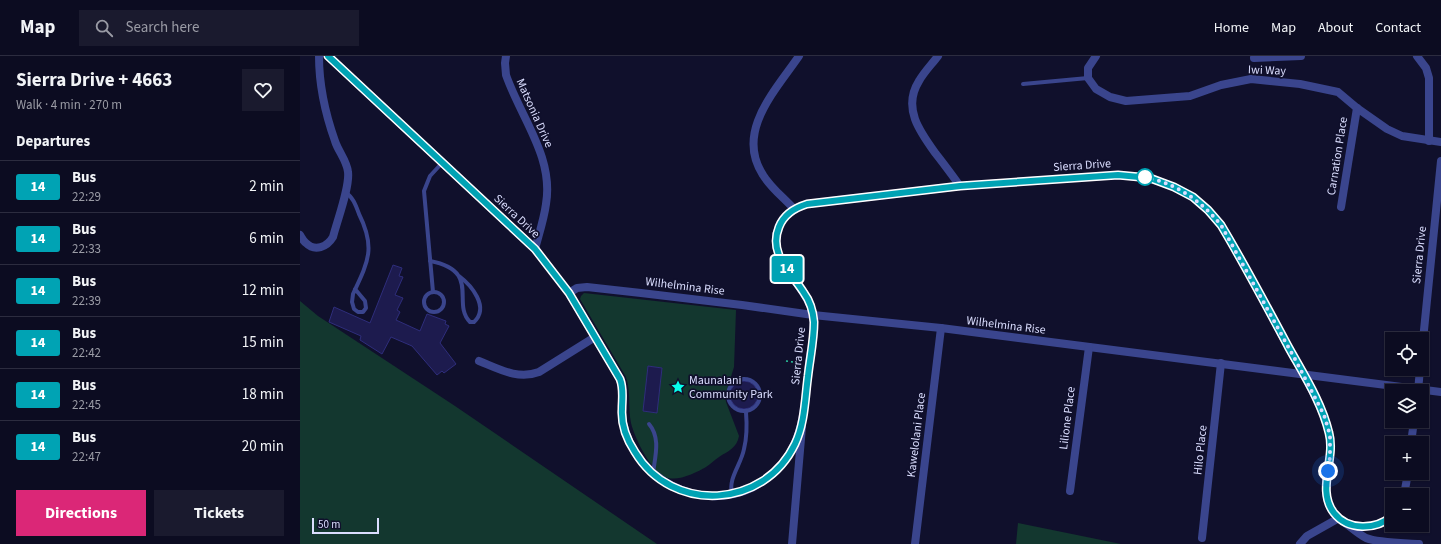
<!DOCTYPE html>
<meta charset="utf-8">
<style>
body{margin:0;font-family:"Source Sans 3",sans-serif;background:#1a1a2e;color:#f1f3f6;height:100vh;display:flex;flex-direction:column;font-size:15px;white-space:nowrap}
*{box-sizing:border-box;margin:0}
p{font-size:13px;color:#9a9ba5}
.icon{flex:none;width:22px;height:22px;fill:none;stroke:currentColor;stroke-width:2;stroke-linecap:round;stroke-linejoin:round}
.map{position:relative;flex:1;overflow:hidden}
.panel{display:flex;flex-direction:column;background:#0c0c21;width:300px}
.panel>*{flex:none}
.badge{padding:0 8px;border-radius:3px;font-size:14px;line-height:26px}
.controls{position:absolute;left:1085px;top:276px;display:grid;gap:8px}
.controls a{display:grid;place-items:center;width:44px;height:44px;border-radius:0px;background:#0c0c21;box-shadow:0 1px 3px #0004,0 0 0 1px #2c2c3f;font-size:20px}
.scale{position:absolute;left:12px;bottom:10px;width:67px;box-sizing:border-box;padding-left:4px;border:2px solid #dbdeff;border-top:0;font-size:11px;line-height:14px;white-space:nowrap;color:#dbdeff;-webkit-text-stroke:3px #10102c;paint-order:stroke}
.you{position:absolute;width:20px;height:20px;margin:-10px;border:3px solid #fff;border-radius:50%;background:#1a73e8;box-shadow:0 0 0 6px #1a73e833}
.map>.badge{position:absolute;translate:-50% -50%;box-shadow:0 0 0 2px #fff}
h2{padding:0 16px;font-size:15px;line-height:36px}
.round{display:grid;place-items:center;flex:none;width:42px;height:42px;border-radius:0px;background:#1a1a2e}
.headline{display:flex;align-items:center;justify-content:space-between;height:68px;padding:0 16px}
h1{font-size:19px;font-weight:700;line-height:30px}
.button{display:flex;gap:8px;margin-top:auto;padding:8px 16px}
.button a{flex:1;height:46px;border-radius:0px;background:#db2777;color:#fff;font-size:16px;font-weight:700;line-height:46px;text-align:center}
.button a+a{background:#1a1a2e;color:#f1f3f6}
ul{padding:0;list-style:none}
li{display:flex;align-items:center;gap:12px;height:52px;padding:0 16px;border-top:1px solid #2c2c3f}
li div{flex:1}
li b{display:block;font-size:15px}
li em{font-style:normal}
li .badge{min-width:44px;font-weight:700;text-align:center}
header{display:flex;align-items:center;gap:24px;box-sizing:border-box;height:56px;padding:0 20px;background:#0c0c21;border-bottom:1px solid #2c2c3f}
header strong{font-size:19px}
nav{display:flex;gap:22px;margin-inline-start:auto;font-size:14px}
.search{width:280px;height:36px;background:#1a1a2e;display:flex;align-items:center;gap:10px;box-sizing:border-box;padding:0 14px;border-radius:0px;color:#9a9ba5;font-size:15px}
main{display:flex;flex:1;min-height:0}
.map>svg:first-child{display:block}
.green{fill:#13372f}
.building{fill:#1d1b4e;stroke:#2e2d7b}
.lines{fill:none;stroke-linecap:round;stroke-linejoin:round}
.path{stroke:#2cc39f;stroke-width:1.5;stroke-dasharray:2 3;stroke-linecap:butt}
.service{stroke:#3a458d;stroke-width:4}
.minor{stroke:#3a458d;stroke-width:8}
.tertiary{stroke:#3a458d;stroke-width:8}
.line-casing{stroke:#fff;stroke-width:9}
.line{stroke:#00a3b4;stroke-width:6}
.walk{stroke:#dbdeff;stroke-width:4;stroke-dasharray:0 7.2}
.stop-dot{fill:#fff;stroke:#00a3b4;stroke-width:2}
.labels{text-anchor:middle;stroke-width:3.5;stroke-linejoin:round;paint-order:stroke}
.street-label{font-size:12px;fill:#dbdeff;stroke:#10102c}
.poi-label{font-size:12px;fill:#dbdeff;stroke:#10102c;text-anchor:start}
</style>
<header>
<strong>Map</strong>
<div class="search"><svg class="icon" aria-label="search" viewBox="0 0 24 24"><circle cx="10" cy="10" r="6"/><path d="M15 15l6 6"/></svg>Search here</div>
<nav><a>Home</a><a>Map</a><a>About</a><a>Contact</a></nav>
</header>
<main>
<section class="panel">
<div class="headline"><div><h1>Sierra Drive + 4663</h1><p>Walk · 4 min · 270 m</p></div><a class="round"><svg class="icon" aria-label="heart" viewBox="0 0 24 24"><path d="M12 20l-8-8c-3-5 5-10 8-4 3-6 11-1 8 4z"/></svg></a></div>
<h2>Departures</h2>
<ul>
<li><span class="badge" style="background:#00a3b4;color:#fff">14</span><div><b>Bus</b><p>22:29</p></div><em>2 min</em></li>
<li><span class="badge" style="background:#00a3b4;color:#fff">14</span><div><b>Bus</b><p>22:33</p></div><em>6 min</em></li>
<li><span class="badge" style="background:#00a3b4;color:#fff">14</span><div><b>Bus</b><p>22:39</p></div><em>12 min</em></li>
<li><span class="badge" style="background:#00a3b4;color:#fff">14</span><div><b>Bus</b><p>22:42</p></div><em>15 min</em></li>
<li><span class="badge" style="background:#00a3b4;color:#fff">14</span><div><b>Bus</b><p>22:45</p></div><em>18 min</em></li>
<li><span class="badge" style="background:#00a3b4;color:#fff">14</span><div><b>Bus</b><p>22:47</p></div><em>20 min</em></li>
</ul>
<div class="button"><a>Directions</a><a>Tickets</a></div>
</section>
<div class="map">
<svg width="1141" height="488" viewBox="0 0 1141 488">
<rect width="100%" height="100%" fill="#10102c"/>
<g class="green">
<path d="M284,237L436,254L434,311L425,340L426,346L439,380C437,392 428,395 419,401C414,404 411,408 406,411C397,416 380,425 368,422C352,418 335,383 331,367C328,352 331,336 326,321L280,243L281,240Z"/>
<polygon points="0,245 18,260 155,350 357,488 0,488"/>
<polygon points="718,467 821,488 716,488"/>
</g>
<g class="building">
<polygon points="93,209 102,212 99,220 103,221 95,239 103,242 97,254 100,256 96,264 120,275 127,258 146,265 145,268 149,270 140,287 156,308 144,317 142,315 137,319 112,290 91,281 82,298 60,284 61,280 29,266 34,251 70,267"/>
<polygon points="348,310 362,312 357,357 343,355"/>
<circle cx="444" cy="339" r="14"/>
</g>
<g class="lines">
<polyline class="path" points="486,305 500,307"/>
<g class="service">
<polyline points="723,28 788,22"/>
<path d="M46,137C53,141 56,150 59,158C76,192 68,206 53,238L52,246L54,253L58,256H63L66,252L65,245L55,233"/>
<path d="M130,205C182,215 151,247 170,266H174C190,251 171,229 159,220"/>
<polyline points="133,236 124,135 130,120 142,107"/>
<circle cx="134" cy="246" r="10"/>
<circle cx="444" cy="339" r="16"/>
<path d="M349,368C361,382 355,401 353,417"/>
<path d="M432,438C428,422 441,409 444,393C447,381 447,368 446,356"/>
</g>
<g class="minor">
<path d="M206,0L205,7L206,19C221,62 254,101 246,148C244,163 239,178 235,193"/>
<path d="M638,0C632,8 624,16 619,25C602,52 620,76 636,98C644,108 652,119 660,130"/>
<polyline points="796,0 788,12 788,22 796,33 810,41 826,45 890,40 921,29 951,23 1000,28 1038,36 1057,52 1087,73 1102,80 1141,86"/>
<polyline points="1117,0 1126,12 1129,22 1129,85"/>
<polyline points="954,2 1001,0"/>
<polyline points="1041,151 1057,52"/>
<path d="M0,179C2,182 3,185 6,187C15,196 27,191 33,181C37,165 50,131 48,116C47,105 38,95 35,85C25,57 19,29 19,0"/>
<polyline points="269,237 277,232 287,231 341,237 442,249 513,259 641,272 1141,336"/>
<path d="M179,305C199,313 218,324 239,316L295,281"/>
<polyline points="770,435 789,291"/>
<path d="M1045,467C1052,472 1058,478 1066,482C1078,487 1105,487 1119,488"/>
<polyline points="902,482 921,307"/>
<polyline points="492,488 502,371"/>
<polyline points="615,488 641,272"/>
<polyline points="1000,488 1007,480 1039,462"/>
</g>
<g class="tertiary">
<path d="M28,0L235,193L269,237L320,323C324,333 322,343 322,353C322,361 323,369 326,377C344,431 413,459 462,426C505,397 504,354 509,307C511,292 516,275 513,259C507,227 464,205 479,170C484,158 495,152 507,148L660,130L818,119L850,122L874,131L893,141L908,154L921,169C945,209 966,249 987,289C1002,317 1022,347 1029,377C1036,403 1016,434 1034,457C1048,475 1076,474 1092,460"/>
<path d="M494,153C484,142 471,132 463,119C435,76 475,35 499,0"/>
<polyline points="1122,294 1141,105"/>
<polyline points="1118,335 1120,313"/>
<polyline points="1111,387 1114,365"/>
<polyline points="1104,439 1108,417"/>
</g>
</g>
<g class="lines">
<g class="line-casing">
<path id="line" d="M28,0L235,193L269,237L320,323C324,333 322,343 322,353C321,368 327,384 335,396C372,458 464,453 495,388C505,367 505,342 508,320C510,302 514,284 514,266C513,255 510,245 504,237C491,216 468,198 479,171C484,158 494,152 507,148L660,130L818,119L850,122L874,131L893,141L908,154L921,169C945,209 967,251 989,292C1004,319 1022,347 1029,377C1036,403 1016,434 1034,457C1048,475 1076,474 1092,460"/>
</g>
<use href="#line" class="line"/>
<path class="walk" d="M845,121C877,128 900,144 921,169L996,305L1024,359L1030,379V401L1028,415"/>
</g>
<defs>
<g id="sight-bare" transform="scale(1.08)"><path d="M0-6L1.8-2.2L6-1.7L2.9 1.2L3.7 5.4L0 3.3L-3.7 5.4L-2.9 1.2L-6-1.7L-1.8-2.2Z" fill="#07ffec" stroke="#10102c" stroke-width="2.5" paint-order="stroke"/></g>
</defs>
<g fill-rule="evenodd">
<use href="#sight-bare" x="378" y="331"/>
</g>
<circle class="stop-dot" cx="845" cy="121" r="8"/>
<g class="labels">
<g class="street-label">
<text transform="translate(967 14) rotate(2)" y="4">Iwi Way</text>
<text transform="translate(235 57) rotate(66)" y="4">Matsonia Drive</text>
<text transform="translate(1037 100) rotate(-81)" y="4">Carnation Place</text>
<text transform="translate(782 109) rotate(-4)" y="4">Sierra Drive</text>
<text transform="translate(217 160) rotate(43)" y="4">Sierra Drive</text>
<text transform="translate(1119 199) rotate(-84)" y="4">Sierra Drive</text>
<text transform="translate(385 230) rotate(7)" y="4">Wilhelmina Rise</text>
<text transform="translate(706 269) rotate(7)" y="4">Wilhelmina Rise</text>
<text transform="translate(498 300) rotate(-84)" y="4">Sierra Drive</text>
<text transform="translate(767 362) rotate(-83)" y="4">Lilione Place</text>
<text transform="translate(616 379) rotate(-83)" y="4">Kawelolani Place</text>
<text transform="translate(900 394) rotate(-84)" y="4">Hilo Place</text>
</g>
<g class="poi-label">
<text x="389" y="328">Maunalani<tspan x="389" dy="14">Community Park</tspan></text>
</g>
</g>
</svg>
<div class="controls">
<a><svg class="icon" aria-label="locate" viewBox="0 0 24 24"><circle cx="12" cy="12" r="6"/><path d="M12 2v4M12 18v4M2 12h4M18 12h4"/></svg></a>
<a><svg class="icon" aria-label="layers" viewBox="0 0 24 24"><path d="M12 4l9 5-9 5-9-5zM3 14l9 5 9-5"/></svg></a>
<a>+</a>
<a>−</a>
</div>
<div class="scale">50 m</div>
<div class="you" style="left:1028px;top:415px"></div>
<b class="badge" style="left:487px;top:213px;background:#00a3b4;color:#fff">14</b>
</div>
</main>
